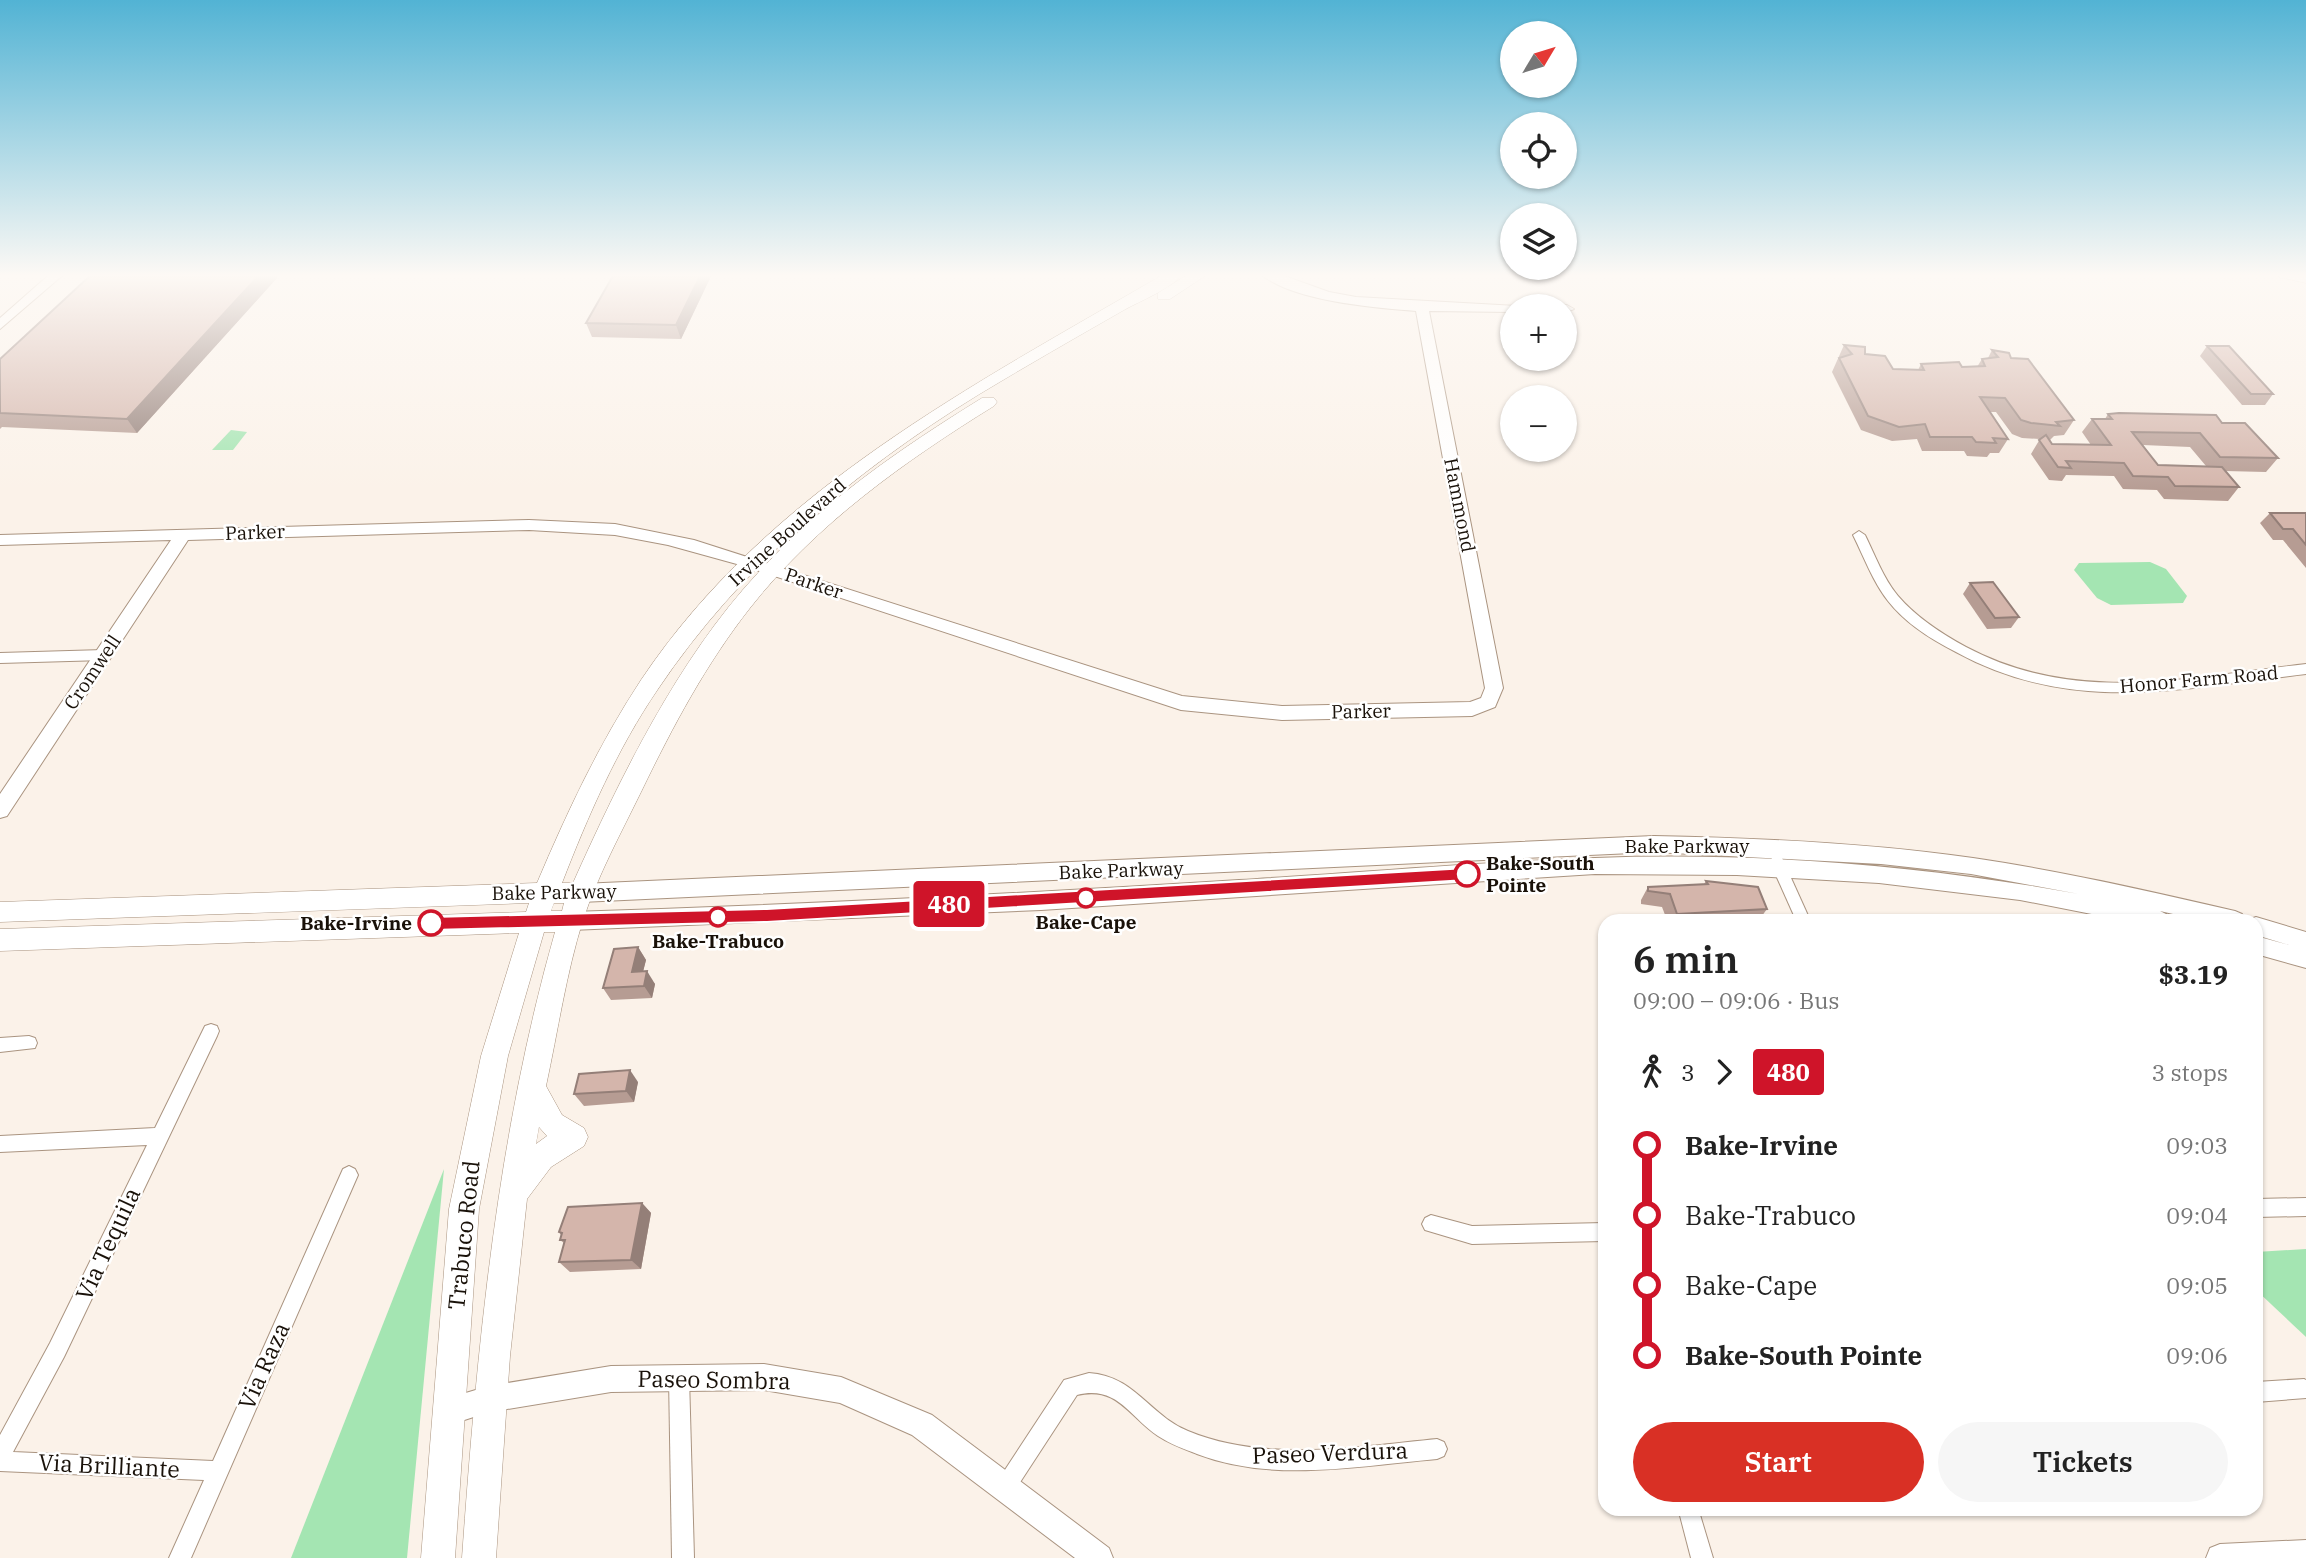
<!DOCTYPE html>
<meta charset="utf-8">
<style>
body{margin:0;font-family:"IBM Plex Serif",serif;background:#f6f6f6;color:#222;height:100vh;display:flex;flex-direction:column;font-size:26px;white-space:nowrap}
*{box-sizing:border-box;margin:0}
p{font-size:23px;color:#767676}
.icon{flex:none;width:38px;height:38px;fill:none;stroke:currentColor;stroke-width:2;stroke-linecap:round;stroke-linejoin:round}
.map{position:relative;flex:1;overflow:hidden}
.panel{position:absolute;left:1598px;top:914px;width:665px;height:602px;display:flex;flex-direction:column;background:#fff;border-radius:21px;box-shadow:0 2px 5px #0004}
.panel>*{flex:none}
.badge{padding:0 14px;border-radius:5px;font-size:24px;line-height:46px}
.needle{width:46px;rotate:52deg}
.tools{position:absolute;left:1500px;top:21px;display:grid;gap:14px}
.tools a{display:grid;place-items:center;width:77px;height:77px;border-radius:50%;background:#fff;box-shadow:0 2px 5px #0004;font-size:35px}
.map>.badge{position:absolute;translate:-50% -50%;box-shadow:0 0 0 4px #fff}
.legs{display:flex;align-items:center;gap:10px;height:77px;padding:0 35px;font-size:23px}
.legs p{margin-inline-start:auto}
.headline{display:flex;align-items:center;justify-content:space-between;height:119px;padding:0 35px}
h1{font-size:38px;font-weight:600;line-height:52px}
.cta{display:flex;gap:14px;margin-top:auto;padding:14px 35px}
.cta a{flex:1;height:80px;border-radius:42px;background:#d93025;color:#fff;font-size:28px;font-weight:600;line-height:80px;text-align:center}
.cta a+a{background:#f6f6f6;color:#222}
ul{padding:0 35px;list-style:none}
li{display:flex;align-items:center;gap:24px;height:70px;font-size:26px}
li i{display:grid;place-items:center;width:10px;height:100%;margin:0 9px;background:currentColor}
li i::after{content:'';width:18px;height:18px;margin:-9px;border:5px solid;border-radius:50%;background:#fff}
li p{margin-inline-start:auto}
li:first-child i{background:linear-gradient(#0000 50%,currentColor 0)}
li:last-child i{background:linear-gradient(currentColor 50%,#0000 0)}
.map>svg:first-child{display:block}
.green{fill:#a4e5b2}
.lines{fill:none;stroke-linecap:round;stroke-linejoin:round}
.street-casing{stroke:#aa9480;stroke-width:2}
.secondary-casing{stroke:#aa9480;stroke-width:2}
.primary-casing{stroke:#aa9480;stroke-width:1}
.street{fill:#fff;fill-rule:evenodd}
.secondary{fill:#fff;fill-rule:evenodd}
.primary{fill:#fff;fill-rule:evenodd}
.wall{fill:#b69c93;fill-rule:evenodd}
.shaded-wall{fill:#947f78}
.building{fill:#d4b5ab;stroke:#947f78;stroke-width:2}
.line-1{fill:#cf1429;stroke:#fff;stroke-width:2}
.stop-1-dot{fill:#fff;stroke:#cf1429;stroke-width:3.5}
.labels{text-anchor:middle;stroke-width:5;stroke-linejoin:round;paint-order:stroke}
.street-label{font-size:19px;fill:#191109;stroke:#fff}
.stop-label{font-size:19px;font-weight:bold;fill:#191109;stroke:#fff}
.near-street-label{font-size:23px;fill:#191109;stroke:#fff}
</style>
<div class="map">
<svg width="2306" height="1558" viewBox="0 0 2306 1558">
<rect width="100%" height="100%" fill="#fbf2e9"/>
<g class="green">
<polygon points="231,430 247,432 233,450 212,450"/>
<polygon points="2150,562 2166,569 2187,596 2183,603 2111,605 2097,598 2074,570 2079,563"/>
<polygon points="444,1169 407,1558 291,1558"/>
<polygon points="2306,1249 2306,1337 2256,1290 2256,1252"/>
</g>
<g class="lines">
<g class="street-casing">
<g id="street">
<path d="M1859,531L1865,535C1875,555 1883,578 1898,596C1916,617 1942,634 1966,647C2077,706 2189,677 2306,664V674C2182,688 2073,716 1956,652C1932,640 1905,623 1888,601C1873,582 1864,557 1853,535Z"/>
<polygon points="104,650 110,655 104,660 0,663 0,653"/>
<polygon points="1777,856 1782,858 1810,920 1796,920 1770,862 1772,858"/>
<polygon points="211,1024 217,1026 219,1031 217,1036 64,1357 13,1452 213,1461 343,1169 349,1166 355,1169 358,1175 191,1558 169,1558 204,1480 0,1471 0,1435 50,1343 147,1145 0,1152 0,1136 155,1128 205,1026"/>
<polygon points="29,1036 35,1038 37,1043 35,1048 0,1052 0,1038"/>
<polygon points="2306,1198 2306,1216 2256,1217 2256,1199"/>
<polygon points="1431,1215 1472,1226 1605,1223 1605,1241 1472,1244 1425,1230 1422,1224 1425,1218"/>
<polygon points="679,1367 686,1370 689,1377 694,1558 672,1558 669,1377 672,1370"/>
<path d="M1089,1373C1135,1376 1149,1415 1188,1431C1266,1463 1355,1447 1437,1439L1444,1442L1447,1449L1444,1456L1437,1459C1359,1466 1272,1483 1197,1454C1184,1449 1170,1444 1158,1436C1129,1417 1118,1385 1077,1395L1013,1493L1006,1496L999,1493L996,1486L999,1479L1064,1380Z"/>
<polygon points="2304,1379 2306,1380 2306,1398 2256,1402 2256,1382"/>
<polygon points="1678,1508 1698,1508 1713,1558 1691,1558"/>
</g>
</g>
<g class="secondary-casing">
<g id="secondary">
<polygon points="50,274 64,274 0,329 0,318"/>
<path d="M1261,274H1279L1329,292L1356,297L1517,306H1512V312L1429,311L1503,688L1495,707L1472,716L1282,720L1181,710L744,566L668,545L615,535L529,530L188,540L7,816L0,818V794L171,540L0,545V535L529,520L615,524L694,540L1182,696L1282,706L1470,702L1481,698L1485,688L1416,311C1376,308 1291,301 1261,274Z"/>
<polygon points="1559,306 1567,305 1574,309 1564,313 1564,306"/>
<path d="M1654,836C1761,838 1868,843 1973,858C2062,871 2148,891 2235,911L2242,914L2246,920H2199L2160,911L2166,914L2169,920H2122L2020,900L1879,883L1737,875L1595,874L1041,910L571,930L564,927L560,921L564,915L571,912C794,905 1016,894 1239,880C1357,873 1476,862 1595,858C1757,852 1920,865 2079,894L1971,874L1881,864L1654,852L581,902L574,899L571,893L574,887L581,884Z"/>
<polygon points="2256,917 2306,932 2306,968 2256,954 2256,936 2289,945 2256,935 2256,920 2248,920"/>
<polygon points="764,1364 841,1377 932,1415 1109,1548 1113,1558 1075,1558 912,1435 840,1403 764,1390 611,1392 489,1412 449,1425 439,1421 435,1411 439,1401 489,1386 611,1366"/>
<polygon points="2306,1540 2306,1558 2206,1558 2210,1548 2220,1544"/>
</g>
</g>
<g class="primary-casing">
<g id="primary">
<path d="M1164,274H1183C1169,290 1142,300 1124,310C1075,338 1026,366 978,395C853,472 740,567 658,689C617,749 588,816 562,883H573C620,778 678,659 757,574C821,503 901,448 982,398H994L997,402L994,406C905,461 816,524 750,608C706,664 673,726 642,790C621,833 598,875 583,920C566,974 558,1031 546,1086L562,1115L584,1128L588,1137L584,1146L551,1167L527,1199L510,1356L496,1558H462C477,1347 497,1135 555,932H544L508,1056L479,1209L455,1558H421L449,1209L481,1056L519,933L0,951V929L526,912L529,903L0,922V902L537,883C567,812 599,744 641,680C768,490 972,386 1164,274ZM554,903H564L562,911H551ZM539,1127L547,1136L536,1144Z"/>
<polygon points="1189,274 1208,274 1170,299 1158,299 1158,293"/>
<polygon points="2276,274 2306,274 2306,283 2279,277"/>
</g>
</g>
<use href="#street" class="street"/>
<use href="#secondary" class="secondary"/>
<use href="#primary" class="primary"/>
</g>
<g class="wall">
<polygon points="92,274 275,274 277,278 137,433 2,427 0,429 0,359"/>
<polygon points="614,274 712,274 681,339 592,337 586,323"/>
<path d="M1844,345L1893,369L1918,370L1921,364L1962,367H1977L1982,359L1988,358L1992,350L2011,358L2074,420L2064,435L2054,436L2050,440L2052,444L2091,445L2082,432L2092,419H2105L2108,414L2222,423L2278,458L2266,472L2225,471L2239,487L2228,501L2164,499L2157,490L2123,489L2114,476L2066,475L2062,481L2049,480L2031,454L2040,439L2022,438L2012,434L1996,412H1990L2008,439L1999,453H1990L1987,457L1967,456L1964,451H1922L1917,439L1892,441L1861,430L1832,372ZM2143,445L2190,447L2206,466L2158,465Z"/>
<polygon points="2207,346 2273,394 2265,405 2242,405 2200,356"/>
<polygon points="2270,513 2306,513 2306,568 2283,540 2273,540 2260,523"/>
<polygon points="1970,583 2019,617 2011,628 1987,629 1963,594"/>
<polygon points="1706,881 1767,909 1759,920 1667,920 1662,907 1641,904 1641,900 1648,887 1704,884"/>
<polygon points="638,947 646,960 643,971 655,984 652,998 611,1000 603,988"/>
<polygon points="638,1082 634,1102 584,1106 574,1094"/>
<polygon points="642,1203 651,1213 641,1269 570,1272 559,1262 564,1243 560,1240 561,1235 559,1232"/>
</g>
<g class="shaded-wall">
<polygon points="260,274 275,274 277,278 137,433 127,419"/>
<polygon points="701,274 712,274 681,339 676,325"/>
<polygon points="638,947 646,960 640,984 632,972"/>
<polygon points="647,971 655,984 652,998 644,986"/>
<polygon points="630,1070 638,1082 634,1102 626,1091"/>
<polygon points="642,1203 651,1213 641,1269 631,1260"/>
</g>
<g class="building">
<polygon points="92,274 260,274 127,419 0,413 0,359"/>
<polygon points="614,274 701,274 676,325 586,323"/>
<polygon points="1844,345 1865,347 1865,354 1885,356 1893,369 1924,370 1921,364 1959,362 1962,367 1985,366 1982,359 1998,357 1992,350 2009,353 2011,358 2028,359 2074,420 2056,422 2060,426 2031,423 2021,420 2005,398 1980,397 2008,439 1993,438 1996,443 1976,442 1972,437 1930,437 1925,424 1899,427 1868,416 1839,358 1852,354"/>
<polygon points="2207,346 2229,346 2273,394 2251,394"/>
<polygon points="2119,413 2216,415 2222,423 2245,423 2278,458 2220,457 2200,433 2132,432 2158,465 2222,467 2239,487 2175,486 2168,477 2133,476 2124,463 2066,461 2071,468 2058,467 2039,440 2046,435 2052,444 2111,445 2092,419 2112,419 2108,414"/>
<polygon points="2270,513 2306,513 2306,545 2293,529 2283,529"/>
<polygon points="1993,582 2019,617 1995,618 1970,583"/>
<polygon points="1706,881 1758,887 1767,909 1677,914 1670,894 1648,891 1648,887 1708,884"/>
<polygon points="638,947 632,972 647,971 644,986 603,988 614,949"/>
<polygon points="630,1070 626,1091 574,1094 579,1074"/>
<polygon points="642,1203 631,1260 559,1262 565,1240 560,1240 562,1233 559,1232 568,1207"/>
</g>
<linearGradient id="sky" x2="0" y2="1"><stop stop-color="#52b3d4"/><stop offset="0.56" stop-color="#fdf9f5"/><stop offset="1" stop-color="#fdf9f5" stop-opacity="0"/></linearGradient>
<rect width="2306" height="492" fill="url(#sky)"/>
<polygon class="line-1" points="1467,868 1474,874 1467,880 767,922 431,930 424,923 431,917 767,909"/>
<g class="stop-1-dot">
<circle cx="1467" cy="874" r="12"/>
<circle cx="1086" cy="898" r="9"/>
<circle cx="718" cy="917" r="9"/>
<circle cx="431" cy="923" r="12"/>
</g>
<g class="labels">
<g class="street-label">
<text transform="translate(1460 505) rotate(79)" y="7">Hammond</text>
<text transform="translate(255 532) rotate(-2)" y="7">Parker</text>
<text transform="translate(787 532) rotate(-42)" y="7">Irvine Boulevard</text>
<text transform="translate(814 583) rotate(19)" y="7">Parker</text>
<text transform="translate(92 672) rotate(-56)" y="7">Cromwell</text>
<text transform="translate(2199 679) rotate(-5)" y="7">Honor Farm Road</text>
<text transform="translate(1361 711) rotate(-1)" y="7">Parker</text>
<text x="1687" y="853">Bake Parkway</text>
<text transform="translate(1121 870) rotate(-2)" y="7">Bake Parkway</text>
<text transform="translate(554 892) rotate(-1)" y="7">Bake Parkway</text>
</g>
<g class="stop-label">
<text x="1486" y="870" text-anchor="start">Bake-South<tspan x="1486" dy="22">Pointe</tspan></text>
<text x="1086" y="929">Bake-Cape</text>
<text x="412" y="930" text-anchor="end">Bake-Irvine</text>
<text x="718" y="948">Bake-Trabuco</text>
</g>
<g class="near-street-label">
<text transform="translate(464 1235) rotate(-84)" y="8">Trabuco Road</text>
<text transform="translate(108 1244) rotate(-65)" y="8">Via Tequila</text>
<text transform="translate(264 1366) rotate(-66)" y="8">Via Raza</text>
<text transform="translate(714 1380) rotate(1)" y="8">Paseo Sombra</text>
<text transform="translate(1330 1453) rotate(-2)" y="8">Paseo Verdura</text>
<text transform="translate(109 1466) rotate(3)" y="8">Via Brilliante</text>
</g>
</g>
</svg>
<div class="tools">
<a><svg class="needle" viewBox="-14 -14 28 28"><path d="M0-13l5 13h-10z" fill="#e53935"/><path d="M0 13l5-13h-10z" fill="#767676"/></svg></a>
<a><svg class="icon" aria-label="locate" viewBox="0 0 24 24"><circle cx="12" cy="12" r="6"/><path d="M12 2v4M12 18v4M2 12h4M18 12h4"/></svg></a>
<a><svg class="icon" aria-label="layers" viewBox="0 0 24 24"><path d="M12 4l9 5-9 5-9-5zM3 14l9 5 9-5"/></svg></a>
<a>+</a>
<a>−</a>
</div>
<b class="badge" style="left:949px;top:904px;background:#cf1429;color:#fff">480</b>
<section class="panel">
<div class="headline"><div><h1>6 min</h1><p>09:00 – 09:06 · Bus</p></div><b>$3.19</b></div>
<div class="legs"><svg class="icon" aria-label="walk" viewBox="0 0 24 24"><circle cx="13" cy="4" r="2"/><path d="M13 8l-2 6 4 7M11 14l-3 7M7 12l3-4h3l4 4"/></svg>3<svg class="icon" aria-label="forward" viewBox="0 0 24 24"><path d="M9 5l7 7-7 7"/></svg><b class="badge" style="background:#cf1429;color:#fff">480</b><p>3 stops</p></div>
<ul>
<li><i style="color:#cf1429"></i><b>Bake-Irvine</b><p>09:03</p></li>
<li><i style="color:#cf1429"></i><span>Bake-Trabuco</span><p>09:04</p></li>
<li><i style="color:#cf1429"></i><span>Bake-Cape</span><p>09:05</p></li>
<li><i style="color:#cf1429"></i><b>Bake-South Pointe</b><p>09:06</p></li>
</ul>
<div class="cta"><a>Start</a><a>Tickets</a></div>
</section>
</div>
